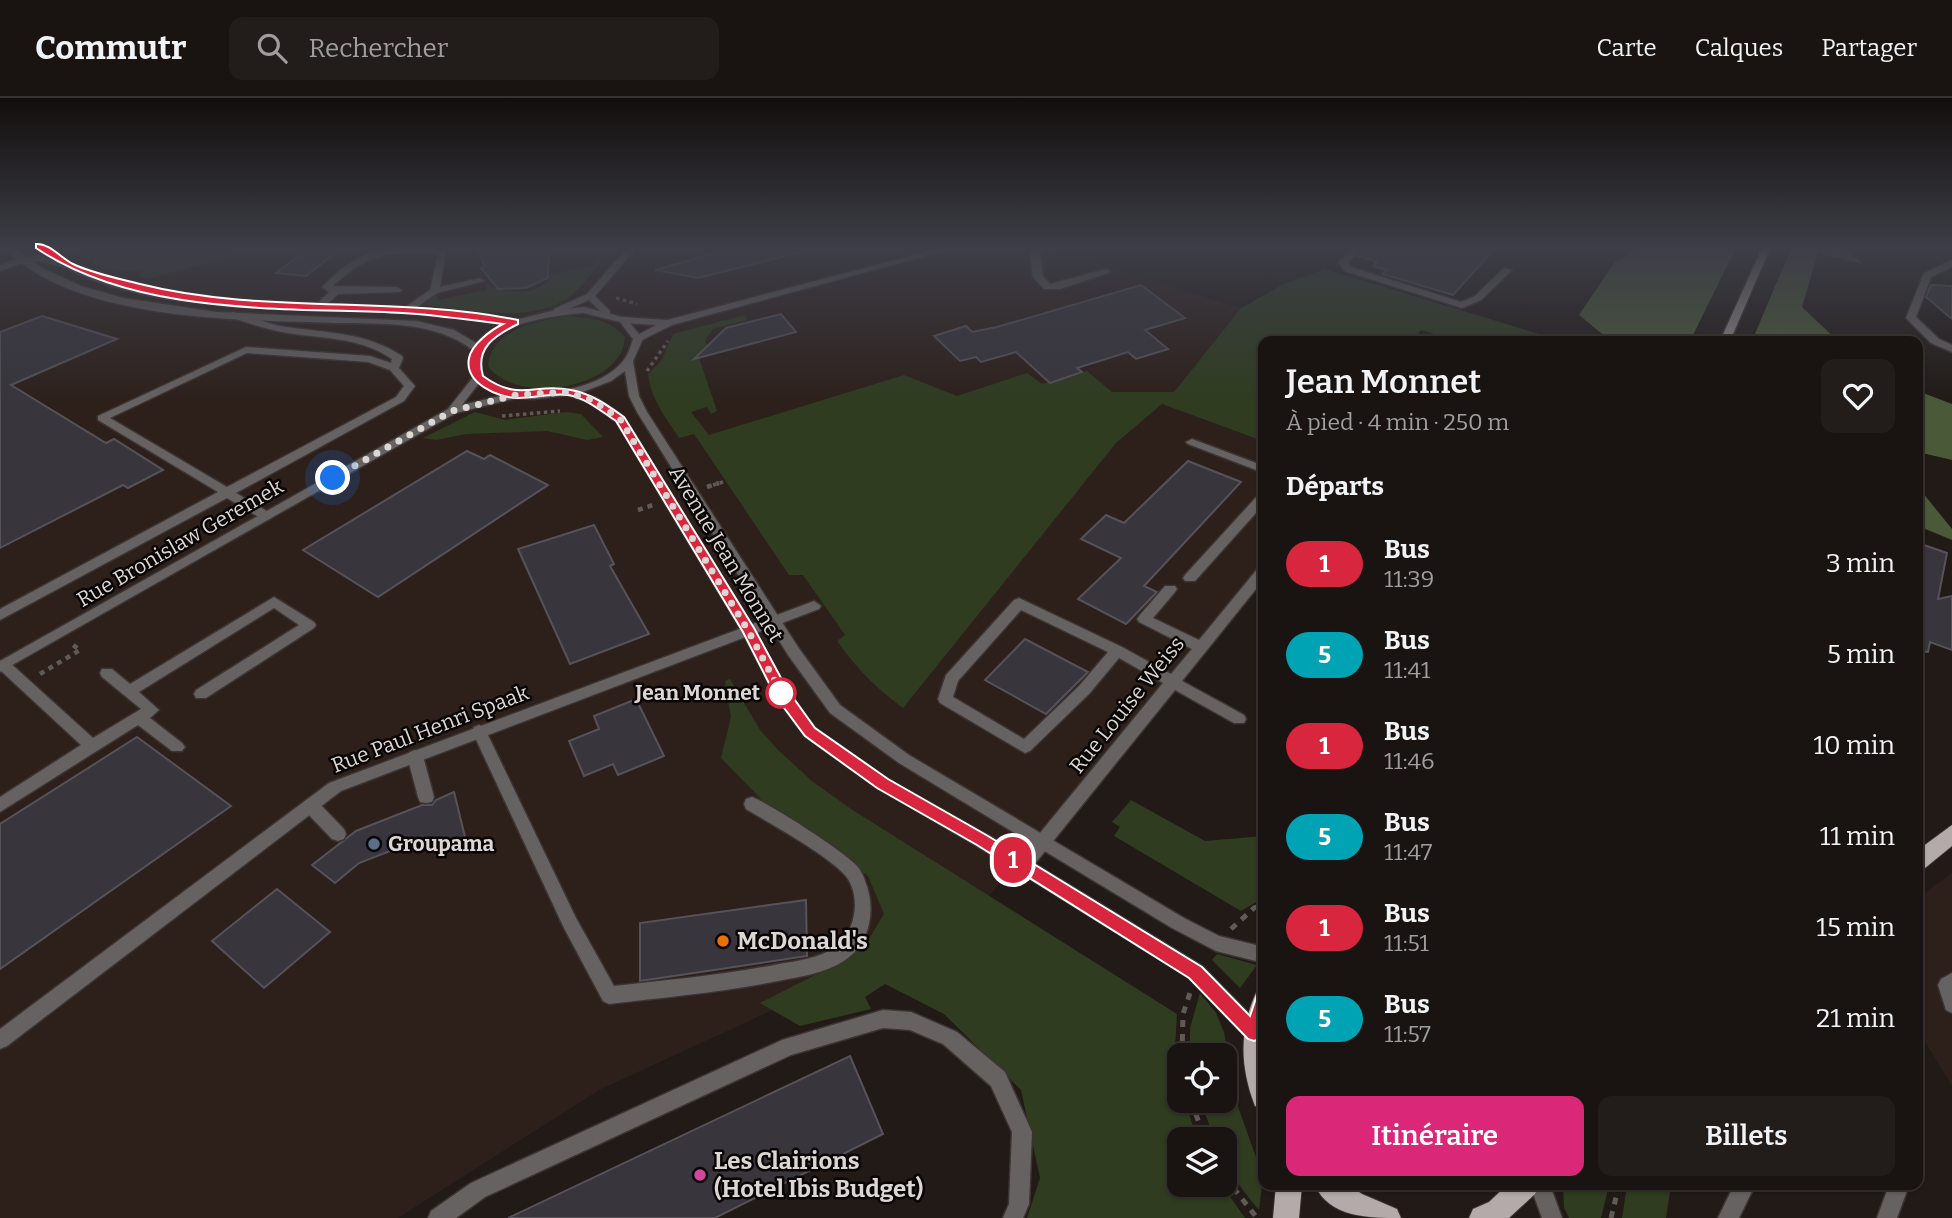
<!DOCTYPE html>
<html lang="fr">
<meta charset="utf-8">
<style>
body{margin:0;font-family:Bitter,serif;background:#221d1a;color:#f1f3f6;height:100vh;display:flex;flex-direction:column;font-size:26px;white-space:nowrap}
*{box-sizing:border-box;margin:0}
p{font-size:23px;color:#9f9e9f}
.icon{flex:none;width:38px;height:38px;fill:none;stroke:currentColor;stroke-width:2;stroke-linecap:round;stroke-linejoin:round}
.map{position:relative;flex:1;overflow:hidden}
.drawer{position:absolute;left:1258px;top:238px;width:665px;height:854px;display:flex;flex-direction:column;background:#191411;border-radius:14px;box-shadow:0 2px 5px #0004,0 0 0 2px #373331}
.drawer>*{flex:none}
.badge{padding:0 14px;border-radius:23px;font-size:24px;line-height:46px}
.fabs{position:absolute;left:1167px;top:945px;display:grid;gap:14px}
.fabs a{display:grid;place-items:center;width:70px;height:70px;border-radius:14px;background:#191411;box-shadow:0 2px 5px #0004,0 0 0 2px #373331;font-size:35px}
.you{position:absolute;width:35px;height:35px;margin:-18px;border:5px solid #fff;border-radius:50%;background:#1a73e8;box-shadow:0 0 0 10px #1a73e833}
.map>.badge{position:absolute;translate:-50% -50%;box-shadow:0 0 0 4px #fff}
h2{padding:0 28px;font-size:26px;line-height:63px}
.round{display:grid;place-items:center;flex:none;width:74px;height:74px;border-radius:14px;background:#221d1a}
.overview{display:flex;align-items:center;justify-content:space-between;height:119px;padding:0 28px}
h1{font-size:33px;font-weight:600;line-height:52px}
.button{display:flex;gap:14px;margin-top:auto;padding:14px 28px}
.button a{flex:1;height:80px;border-radius:14px;background:#db2777;color:#fff;font-size:28px;font-weight:600;line-height:80px;text-align:center}
.button a+a{background:#221d1a;color:#f1f3f6}
ul{padding:0;list-style:none}
li{display:flex;align-items:center;gap:21px;height:91px;padding:0 28px}
li div{flex:1}
li b{display:block;font-size:26px}
li em{font-style:normal}
li .badge{min-width:77px;font-weight:700;text-align:center}
header{display:flex;align-items:center;gap:42px;box-sizing:border-box;height:98px;padding:0 35px;background:#191411;border-bottom:2px solid #373331}
header strong{font-size:33px}
nav{display:flex;gap:38px;margin-inline-start:auto;font-size:24px}
.search{width:490px;height:63px;background:#221d1a;display:flex;align-items:center;gap:18px;box-sizing:border-box;padding:0 24px;border-radius:14px;color:#9f9e9f;font-size:26px}
.map>svg:first-child{display:block}
.built{fill:#2d201b}
.green{fill:#2f3c20}
.forest{fill:#4a5a38}
.building{fill:#38353c;stroke:#555259;stroke-width:2}
.lines{fill:none;stroke-linecap:round;stroke-linejoin:round}
.service-casing{stroke:#3b3432;stroke-width:3}
.minor-casing{stroke:#3b3432;stroke-width:3}
.tertiary-casing{stroke:#3b3432;stroke-width:3}
.secondary-casing{stroke:#3b3432;stroke-width:3}
.primary-casing{stroke:#3b3432;stroke-width:2}
.path-far2{stroke:#605a57;stroke-width:3.5;stroke-dasharray:3.5 3.5;stroke-linecap:butt}
.path-far1{stroke:#605a57;stroke-width:4.5;stroke-dasharray:5 5;stroke-linecap:butt}
.path{stroke:#605a57;stroke-width:5;stroke-dasharray:7 7;stroke-linecap:butt}
.service{fill:#676262;fill-rule:evenodd}
.minor{fill:#676262;fill-rule:evenodd}
.tertiary{fill:#676262;fill-rule:evenodd}
.secondary{fill:#928b8a;fill-rule:evenodd}
.primary{fill:#b3aaa9;fill-rule:evenodd}
.line{fill:#d7263d;stroke:#fff;stroke-width:2}
.walk{stroke:#dcd7d5;stroke-width:7;stroke-dasharray:0 12.6}
.stop-dot{fill:#fff;stroke:#d7263d;stroke-width:3.5}
.service-dot{fill:#5c6f8a;stroke:#090605;stroke-width:2.5}
.food-dot{fill:#e8710a;stroke:#090605;stroke-width:2.5}
.hotel-dot{fill:#d1479c;stroke:#090605;stroke-width:2.5}
.labels{text-anchor:middle;stroke-width:5;stroke-linejoin:round;paint-order:stroke}
.street-label{font-size:21px;fill:#dcd7d5;stroke:#090605}
.stop-label{font-size:21px;font-weight:bold;fill:#dcd7d5;stroke:#090605;text-anchor:end}
.poi-label{font-size:21px;font-weight:bold;fill:#dcd7d5;stroke:#090605;text-anchor:start}
.near-poi-label{font-size:24px;font-weight:bold;fill:#dcd7d5;stroke:#090605;text-anchor:start}
</style>
<header>
<strong>Commutr</strong>
<div class="search"><svg class="icon" aria-label="search" viewBox="0 0 24 24"><circle cx="10" cy="10" r="6"/><path d="M15 15l6 6"/></svg>Rechercher</div>
<nav><a>Carte</a><a>Calques</a><a>Partager</a></nav>
</header>
<div class="map">
<svg width="1952" height="1120" viewBox="0 0 1952 1120">
<rect width="100%" height="100%" fill="#211a17"/>
<g class="built">
<polygon points="0,148 1039,148 1241,210 1174,294 1263,329 1263,471 969,822 601,991 398,1120 0,1120"/>
<polygon points="1952,775 1952,988 1918,932 1918,800"/>
</g>
<g class="green">
<path d="M68,148H288L234,157L149,181L138,178L142,173C122,172 112,175 92,165L96,160L79,158Z"/>
<path d="M595,163H601C592,174 583,188 572,197C533,228 468,211 423,207L436,197L439,202L486,192L487,186C503,197 544,199 551,176L594,168Z"/>
<path d="M1325,171L1562,243H1458L1421,232L1413,243H1264L1263,343L1162,306L1116,345L903,610C876,590 856,570 837,543L845,537L803,477H789L694,336L679,340C666,319 651,302 648,276L661,263L673,236L745,217L747,222L713,231L705,242L711,257L699,260L717,313L711,316L707,309L691,314L709,337L904,277L957,298L1027,275L1042,286L1087,273L1112,294H1174L1241,210L1284,186Z"/>
<path d="M569,218C592,220 609,221 625,239C623,291 516,308 488,268C492,230 538,223 569,218Z"/>
<polygon points="475,314 505,322 566,314 581,316 603,339 587,342 547,333 466,336 436,342 423,340"/>
<polygon points="730,581 760,632 778,652 812,683 851,711 1177,916 1175,950 1180,1003 1184,1003 1198,1041 1180,1041 1180,1087 1222,1087 1245,1120 1027,1120 1040,1080 1021,992 944,916 885,886 865,899 871,911 800,928 760,905 823,873 866,846 884,816 868,778 765,705 721,660 731,619 725,583"/>
<polygon points="1131,702 1205,743 1263,738 1263,800 1241,813 1114,738 1120,729 1112,724"/>
<polygon points="1217,856 1257,867 1240,890 1212,862"/>
<path d="M1200,895L1216,915L1224,934L1236,1003L1263,1079L1259,1112C1240,1089 1225,1072 1225,1041H1215L1200,1003H1225V957H1190V930Z"/>
<polygon points="1563,1087 1609,1087 1601,1120 1569,1120 1564,1110"/>
<polygon points="1627,1087 1671,1087 1666,1120 1622,1120"/>
</g>
<g class="forest">
<polygon points="1642,148 1734,148 1734,154 1690,243 1607,243 1606,239 1579,217 1614,165"/>
<polygon points="1792,148 1843,148 1863,166 1818,155 1802,209 1838,243 1752,243"/>
<polygon points="1918,293 1952,306 1952,362 1918,354"/>
<polygon points="1918,389 1952,431 1952,442 1918,428"/>
</g>
<g class="building">
<polygon points="311,148 344,148 306,178 276,175"/>
<polygon points="475,148 549,148 548,180 526,190 498,191 481,170 485,169"/>
<polygon points="740,148 797,148 798,155 698,180 655,172"/>
<polygon points="1368,148 1497,148 1453,197 1383,176 1387,172 1373,168 1377,164 1358,158"/>
<polygon points="1141,187 1185,220 1145,232 1168,251 1136,261 1128,254 1077,270 1082,274 1050,285 1016,254 981,264 976,259 960,263 934,238 966,228 972,234 997,229"/>
<polygon points="1931,187 1952,188 1952,221 1926,199"/>
<polygon points="781,216 796,234 694,261 726,230"/>
<polygon points="42,218 117,241 11,287 106,345 114,341 163,372 128,390 123,387 0,450 0,234"/>
<polygon points="467,353 484,361 490,357 548,387 378,499 303,452"/>
<polygon points="1188,363 1241,384 1144,488 1157,494 1126,526 1078,501 1121,460 1081,441 1106,417 1124,425"/>
<polygon points="594,427 614,466 610,468 649,536 570,566 518,451"/>
<polygon points="1918,445 1947,455 1938,501 1952,498 1952,552 1930,544 1928,554 1918,553"/>
<polygon points="1025,541 1088,574 1046,616 985,582"/>
<polygon points="636,601 664,658 618,677 613,666 584,678 569,643 599,631 594,618"/>
<polygon points="137,639 231,708 0,871 0,726"/>
<polygon points="454,694 465,739 431,753 426,739 359,765 335,785 312,767 356,733 422,707 432,707 436,702"/>
<polygon points="277,791 330,834 264,890 212,843"/>
<polygon points="806,802 807,858 640,883 640,825"/>
<polygon points="850,958 883,1036 715,1120 508,1120"/>
</g>
<g class="lines">
<g class="service-casing">
<g id="service">
<polygon points="917,148 926,148 934,155 926,157"/>
<polygon points="1029,148 1039,148 1044,152 1040,156 1043,178 1050,186 1106,171 1111,174 1060,191 1044,191 1033,179 1030,155 1033,152"/>
<polygon points="1356,148 1365,148 1348,164 1351,169 1461,204 1475,198 1504,170 1512,172 1481,202 1462,210 1345,173 1338,164"/>
<path d="M392,149L446,151L440,189L480,180L485,183L437,195L410,214H404V210L430,192L438,156C388,154 371,153 333,188L397,189L402,192L400,194L338,196L322,211H316V207L329,194L322,189C342,168 363,154 392,149Z"/>
<polygon points="38,157 71,165 73,167 68,170 38,163 22,165 17,162"/>
<path d="M233,214C251,219 268,226 286,229C327,235 366,234 402,258L403,260L399,270L415,288L404,303L236,395L270,415L272,418L270,421H262L227,400L0,522V511L218,394L98,322V318L246,249L370,258L391,265L392,261C360,239 325,241 288,235C267,232 249,225 230,219V215ZM247,255L368,264L390,272L404,288L396,299L227,389L110,320Z"/>
<polygon points="1192,341 1264,368 1264,375 1188,346 1186,344"/>
<polygon points="1264,394 1264,406 1195,483 1185,483 1183,480 1185,477 1260,395"/>
<path d="M1264,468V481L1182,583L1244,617L1246,621L1244,625H1234L1175,592L1029,773L1023,775L1017,773L1015,768L1017,763L1163,585L1119,560L1089,596L1030,653L1025,655L940,605L938,601L946,577L1014,502L1019,500L1122,549L1171,576L1192,551L1139,524L1137,521L1139,518L1165,488H1175L1177,491L1175,494L1153,520L1199,542L1259,469ZM1021,512L1108,554L1079,588L1024,641L953,599L958,583Z"/>
<polygon points="274,499 314,524 316,527 314,530 206,600 196,600 194,596 196,592 299,527 274,510 139,594 159,612 150,620 182,645 185,649 182,653 172,653 138,627 0,714 0,699 81,647 0,572 0,563 8,563 93,640 141,611 102,579 100,575 102,571 112,571 130,586"/>
<path d="M479,627L484,629L486,633L576,820L614,888C669,882 724,877 779,866C797,863 820,860 835,849C855,835 861,802 848,781C835,761 769,725 746,711L744,706L746,701L752,699C769,705 848,756 858,769C861,773 864,779 865,783C876,809 871,843 848,860C830,874 804,878 783,882C725,894 667,899 609,906L603,903L564,830L472,633L474,629Z"/>
<polygon points="415,652 420,654 423,658 434,699 432,704 426,705 420,704 418,699 407,658 410,654"/>
<polygon points="311,701 317,703 344,731 346,736 344,741 338,743 332,741 305,713 303,708 305,703"/>
<polygon points="1952,875 1952,915 1946,912 1938,887 1941,881"/>
<polygon points="883,912 911,914 957,934 1005,974 1032,1034 1029,1106 1023,1120 1003,1120 1009,1106 1012,1034 991,988 943,946 910,932 883,930 791,957 485,1099 456,1120 428,1120 431,1113 471,1085 782,942"/>
<polygon points="1734,1087 1755,1087 1739,1120 1718,1120"/>
</g>
</g>
<g class="minor-casing">
<g id="minor">
<polygon points="629,148 638,148 595,198 610,213 610,217 604,217 589,202 560,215 554,215 554,211 587,196"/>
<polygon points="948,148 962,148 672,227 638,244 633,241 634,239 656,227 623,225 618,222 623,219 667,222"/>
<polygon points="22,159 25,160 25,164 0,173 0,167"/>
<polygon points="1952,162 1952,169 1931,179 1916,219 1939,241 1952,247 1952,254 1931,245 1906,220 1924,175"/>
<polygon points="478,277 483,280 462,307 516,294 521,297 520,299 456,315 0,574 0,563 448,311 474,278"/>
<polygon points="814,503 821,508 819,511 341,693 7,948 0,951 0,931 329,685"/>
<polygon points="1889,1087 1909,1087 1897,1120 1877,1120"/>
</g>
</g>
<g class="tertiary-casing">
<g id="tertiary">
<path d="M3,148H12L42,170L81,188L123,200L217,214L417,223L454,232L476,245L488,234L504,226C458,219 412,215 366,213C273,209 105,215 35,148H45L72,166L110,181L149,191L241,202L402,209L516,222L551,213L584,209L626,220L643,241L633,263L639,298L647,314L798,549L840,607L909,657L1184,820L1219,838L1264,849V865L1216,853L1172,830L899,665L830,615L788,557L637,314L629,298L625,273L611,283L580,295L596,300L624,319L754,531L786,591L815,630L887,681L989,738L1202,868L1261,928L1263,934L1261,940L1254,943L1247,940L1190,880L977,748L877,689L805,638L776,599L743,535L616,323L588,304L568,297L534,301L512,300L493,293L473,280L469,262L473,252C433,222 381,226 334,225C239,222 70,223 3,148ZM584,215L620,224L633,241C631,246 630,252 627,257C610,289 545,300 512,293C502,291 492,284 483,279C482,274 479,267 479,262C481,226 557,217 584,215Z"/>
<polygon points="1530,1087 1550,1087 1562,1120 1542,1120"/>
</g>
</g>
<g class="secondary-casing">
<polygon id="secondary" points="1763,148 1771,148 1730,243 1720,243"/>
</g>
<g class="primary-casing">
<g id="primary">
<polygon points="1952,727 1952,748 1925,770 1918,773 1918,752"/>
<path d="M1264,892V1011L1255,1008C1240,969 1239,933 1256,895Z"/>
<polygon points="1276,1087 1302,1087 1299,1120 1273,1120"/>
<path d="M1315,1087H1349L1362,1096L1397,1111L1401,1120C1370,1120 1329,1120 1315,1087Z"/>
<polygon points="1507,1087 1539,1087 1535,1096 1509,1120 1469,1120 1473,1111 1489,1104"/>
</g>
</g>
<g class="path-far2">
<polyline points="973,152 989,148"/>
<polyline points="616,200 637,206"/>
<polyline points="647,273 668,243"/>
<polyline points="502,318 560,313"/>
<polyline points="713,387 723,384"/>
</g>
<g class="path-far1">
<polyline points="707,389 719,385"/>
<polyline points="638,412 653,407"/>
<polyline points="40,576 80,552 70,545"/>
</g>
<g class="path">
<polyline points="1231,831 1254,810 1264,806"/>
<polyline points="1182,957 1183,916 1190,895"/>
<polyline points="1191,1003 1205,1041"/>
<polyline points="1225,1079 1257,1120"/>
<polyline points="1611,1120 1619,1087"/>
</g>
<use href="#service" class="service"/>
<use href="#minor" class="minor"/>
<use href="#tertiary" class="tertiary"/>
<use href="#secondary" class="secondary"/>
<use href="#primary" class="primary"/>
</g>
<linearGradient id="sky" x2="0" y2="1"><stop stop-color="#120e0d"/><stop offset="0.49" stop-color="#3d3e47"/><stop offset="1" stop-color="#3d3e47" stop-opacity="0"/></linearGradient>
<rect width="1952" height="305" fill="url(#sky)"/>
<path class="line" d="M36,146C49,145 61,160 73,166C94,176 117,180 140,186C264,217 393,197 518,222V226C494,238 475,250 483,278C520,305 535,284 571,292C592,296 607,307 624,319L754,530L787,591L815,630L888,681L988,738L1202,869L1250,918L1257,897L1264,894L1270,897L1272,903L1260,941L1254,943L1248,941L1189,880L977,747L877,690L805,638L776,599L743,534L616,323C601,313 586,300 568,297C552,295 534,300 518,300C498,300 464,285 469,260C472,246 491,232 503,226C470,222 436,217 403,215C284,209 139,219 36,150Z"/>
<g class="lines">
<polyline class="walk" points="333,380 452,313 516,297 568,294 592,302 620,321 749,534 781,595"/>
</g>
<circle class="stop-dot" cx="781" cy="595" r="14"/>
<circle class="service-dot" cx="374" cy="746" r="7"/>
<circle class="food-dot" cx="723" cy="843" r="7"/>
<circle class="hotel-dot" cx="700" cy="1077" r="7"/>
<g class="labels">
<g class="street-label">
<text transform="translate(180 445) rotate(-30)" y="7">Rue Bronislaw Geremek</text>
<text transform="translate(726 456) rotate(59)" y="7">Avenue Jean Monnet</text>
<text transform="translate(1127 607) rotate(-51)" y="7">Rue Louise Weiss</text>
<text transform="translate(430 631) rotate(-21)" y="7">Rue Paul Henri Spaak</text>
</g>
<g class="stop-label">
<text x="760" y="602">Jean Monnet</text>
</g>
<g class="poi-label">
<text x="388" y="753">Groupama</text>
</g>
<g class="near-poi-label">
<text x="737" y="851">McDonald's</text>
<text x="714" y="1071">Les Clairions<tspan x="714" dy="28">(Hotel Ibis Budget)</tspan></text>
</g>
</g>
</svg>
<div class="fabs">
<a><svg class="icon" aria-label="locate" viewBox="0 0 24 24"><circle cx="12" cy="12" r="6"/><path d="M12 2v4M12 18v4M2 12h4M18 12h4"/></svg></a>
<a><svg class="icon" aria-label="layers" viewBox="0 0 24 24"><path d="M12 4l9 5-9 5-9-5zM3 14l9 5 9-5"/></svg></a>
</div>
<div class="you" style="left:333px;top:380px"></div>
<b class="badge" style="left:1013px;top:762px;background:#d7263d;color:#fff">1</b>
<section class="drawer">
<div class="overview"><div><h1>Jean Monnet</h1><p>À pied · 4 min · 250 m</p></div><a class="round"><svg class="icon" aria-label="heart" viewBox="0 0 24 24"><path d="M12 20l-8-8c-3-5 5-10 8-4 3-6 11-1 8 4z"/></svg></a></div>
<h2>Départs</h2>
<ul>
<li><span class="badge" style="background:#d7263d;color:#fff">1</span><div><b>Bus</b><p>11:39</p></div><em>3 min</em></li>
<li><span class="badge" style="background:#00a3b4;color:#fff">5</span><div><b>Bus</b><p>11:41</p></div><em>5 min</em></li>
<li><span class="badge" style="background:#d7263d;color:#fff">1</span><div><b>Bus</b><p>11:46</p></div><em>10 min</em></li>
<li><span class="badge" style="background:#00a3b4;color:#fff">5</span><div><b>Bus</b><p>11:47</p></div><em>11 min</em></li>
<li><span class="badge" style="background:#d7263d;color:#fff">1</span><div><b>Bus</b><p>11:51</p></div><em>15 min</em></li>
<li><span class="badge" style="background:#00a3b4;color:#fff">5</span><div><b>Bus</b><p>11:57</p></div><em>21 min</em></li>
</ul>
<div class="button"><a>Itinéraire</a><a>Billets</a></div>
</section>
</div>
